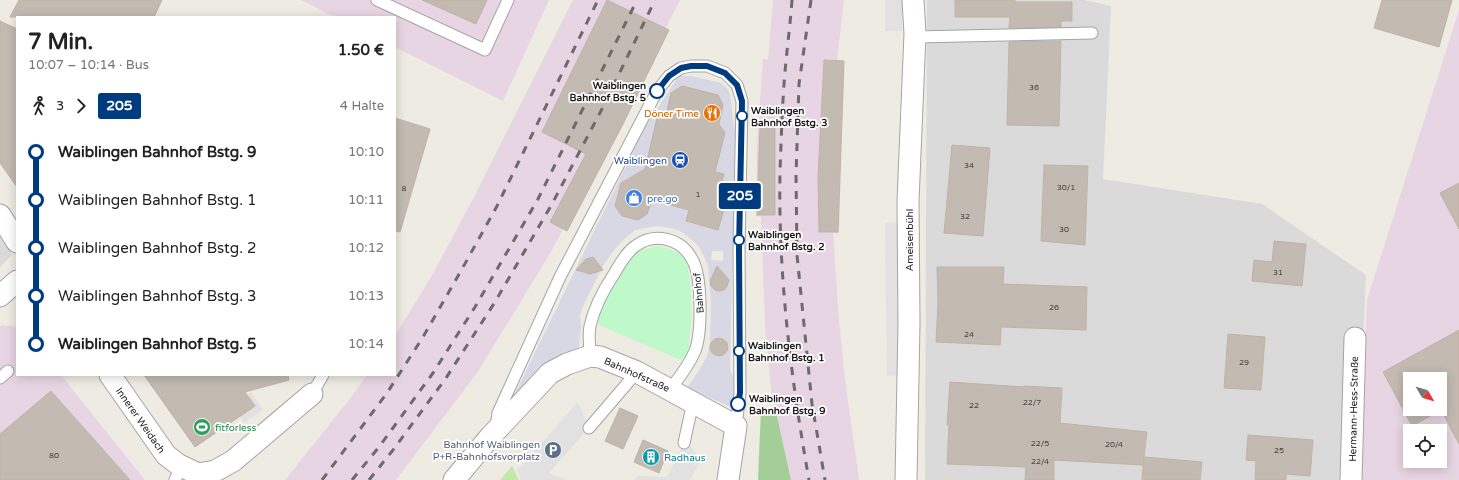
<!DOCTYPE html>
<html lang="de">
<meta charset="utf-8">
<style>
body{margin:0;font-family:"Varela Round",sans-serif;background:#f6f6f6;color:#222;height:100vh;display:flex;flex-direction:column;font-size:15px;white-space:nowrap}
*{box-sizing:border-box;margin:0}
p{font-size:13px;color:#767676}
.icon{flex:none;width:22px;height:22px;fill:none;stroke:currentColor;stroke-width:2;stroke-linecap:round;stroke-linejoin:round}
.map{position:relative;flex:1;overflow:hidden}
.panel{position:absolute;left:16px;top:16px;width:380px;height:360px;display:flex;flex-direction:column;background:#fff;border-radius:0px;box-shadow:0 2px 10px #0003}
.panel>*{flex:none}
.badge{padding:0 8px;border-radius:3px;font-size:14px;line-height:26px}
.needle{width:26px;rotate:128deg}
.fabs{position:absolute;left:1403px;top:372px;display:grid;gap:8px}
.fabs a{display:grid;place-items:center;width:44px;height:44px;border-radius:0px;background:#fff;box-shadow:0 2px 10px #0003;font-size:20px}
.map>.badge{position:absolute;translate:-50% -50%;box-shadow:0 0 0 2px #fff}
.legs{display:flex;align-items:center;gap:6px;height:44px;padding:0 12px;font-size:13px}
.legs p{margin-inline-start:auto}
.headline{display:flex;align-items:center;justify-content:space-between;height:68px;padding:0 12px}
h1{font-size:22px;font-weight:700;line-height:30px}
ul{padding:0 12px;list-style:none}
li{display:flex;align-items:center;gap:14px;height:48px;font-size:15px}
li i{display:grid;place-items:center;width:6px;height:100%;margin:0 5px;background:currentColor}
li i::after{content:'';width:10px;height:10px;margin:-5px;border:3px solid;border-radius:50%;background:#fff}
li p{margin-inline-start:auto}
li:first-child i{background:linear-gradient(#0000 50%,currentColor 0)}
li:last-child i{background:linear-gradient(currentColor 50%,#0000 0)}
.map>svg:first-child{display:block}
.residential{fill:#dbdada}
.industrial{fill:#e8d5e3;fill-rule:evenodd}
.grass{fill:#c3e9a9}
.forest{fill:#a3ce98}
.park{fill:#bff9c9}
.parking{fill:#e1e1e1}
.plaza{fill:#d8d7e4;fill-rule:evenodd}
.building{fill:#c3bab2;stroke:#c0b3a5;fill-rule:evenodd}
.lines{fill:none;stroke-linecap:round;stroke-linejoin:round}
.lane-casing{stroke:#a4a4a4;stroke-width:13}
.street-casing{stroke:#a4a4a4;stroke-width:23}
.lane{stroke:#fff;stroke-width:11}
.street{stroke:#fff;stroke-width:21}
.rail{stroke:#6b6b6b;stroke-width:3;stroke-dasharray:8 8;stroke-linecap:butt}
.line-1-casing{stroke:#fff;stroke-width:9}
.line-1{stroke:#003b80;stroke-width:6}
.stop-1-dot{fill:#fff;stroke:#003b80;stroke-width:2}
.labels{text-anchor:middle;stroke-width:3.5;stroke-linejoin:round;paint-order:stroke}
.number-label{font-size:8px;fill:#464442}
.stop-label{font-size:10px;font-weight:bold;fill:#1d1d1d;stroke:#fff;text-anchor:start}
.food-label{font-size:10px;fill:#c56008;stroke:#fff;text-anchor:end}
.transit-label{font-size:10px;fill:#164399;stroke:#fff;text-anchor:end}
.shop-label{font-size:10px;fill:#366cbe;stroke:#fff;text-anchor:start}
.street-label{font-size:10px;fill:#1d1d1d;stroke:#fff}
.leisure-label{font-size:10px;fill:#27864d;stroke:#fff;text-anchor:start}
.service-label{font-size:10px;fill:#4e5e75;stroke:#fff;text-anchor:end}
.culture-label{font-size:10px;fill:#0d838f;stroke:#fff;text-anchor:start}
</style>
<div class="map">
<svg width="1459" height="480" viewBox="0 0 1459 480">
<rect width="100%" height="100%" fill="#eeebe3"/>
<g class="residential">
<polygon points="927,0 1084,0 1111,6 1103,179 1262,204 1366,275 1357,480 925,480"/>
<polygon points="0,237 12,255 0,267"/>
</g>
<g class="industrial">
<polygon points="301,0 549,0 503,101 395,47 395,17 335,17"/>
<polygon points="573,0 680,0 551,252 477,373 396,480 285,480 349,400 367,375 395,375 395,336 434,272 476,193"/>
<polygon points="773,0 844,0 837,60 844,60 839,233 833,233 839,320 845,379 859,480 791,480 775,407 772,400 765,325 761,217 756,216 757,141 763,59 768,60"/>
<path d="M1459,10V480H1360L1367,300ZM1410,379H1440V409H1410ZM1410,431H1440V461H1410Z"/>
<polygon points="2,325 17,327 17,375 61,375 145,480 0,480 0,327"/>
</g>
<polygon class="grass" points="512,466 519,480 500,480"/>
<polygon class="forest" points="775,407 791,480 758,480 761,408"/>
<path class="park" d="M658,246C667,248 680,251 685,260C694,276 692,337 687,355L681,360L601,326L596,320C606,300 623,260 642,250C647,248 653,247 658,246Z"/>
<g class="parking">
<rect x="885" y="0" width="17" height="31"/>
<polygon points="899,222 901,375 887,376 885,223"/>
<polygon points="251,392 263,410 244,423 232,405"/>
<polygon points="578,402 589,428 549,473 567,480 521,480 517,471"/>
<polygon points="684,443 691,447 701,460 690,480 635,480 637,476 667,477"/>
</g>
<path class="plaza" d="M683,76H691L721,83L727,88L730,94L735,134L730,369L736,385L734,404L731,407L687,388L700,369L707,356L710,343L711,303L708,265L699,247L691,239L680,231L671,228L657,226L635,230L624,239L614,250L604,264L583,306L580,315L581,327L578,354L506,412L645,127L677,79ZM682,86L718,95L723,105L719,124L725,133L715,172L724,175L716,204L725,206L718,230L687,222L690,210L655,200L651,202L638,220L622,216L615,206L621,183L645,169L657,118L667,111L671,93ZM712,251H723V261L711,260ZM590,257L595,259L598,263L599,268L596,272L590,274L584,273L581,267L582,262L586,259ZM721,273L727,278L728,282L727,286L724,290L719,291L715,290L711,286ZM721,337L725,339L729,346L728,351L724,355L718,356L714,354L710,350V345L712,340L717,338Z"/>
<g class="building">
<polygon points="19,0 162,0 154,17 10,17"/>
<polygon points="422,0 487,0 476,24"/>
<polygon points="607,0 669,30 623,124 567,231 550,222 586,154 542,132"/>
<polygon points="955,0 1015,0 1015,2 1072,2 1072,21 1061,21 1061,27 1009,28 1010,17 955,17"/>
<polygon points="1382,0 1452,0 1439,47 1374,28"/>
<polygon points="0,21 17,29 17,187 0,163"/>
<polygon points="1061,41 1059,126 1007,125 1009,42"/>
<polygon points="824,60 844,61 838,232 819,232 818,177"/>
<polygon points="682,86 718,95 723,105 719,124 725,133 715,172 724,174 716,204 725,206 718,230 686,221 689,210 652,200 647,214 638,220 622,216 615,206 621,183 645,169 657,118 667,111 671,93"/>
<polygon points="395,118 430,129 400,232 395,231"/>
<polygon points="760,125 775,125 775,215 757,215"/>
<polygon points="952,145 990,148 983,236 944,233"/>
<polygon points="1044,165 1088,166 1085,245 1041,241"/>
<polygon points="1459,183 1459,229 1440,193"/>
<polygon points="1274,241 1306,244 1302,286 1252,281 1254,260 1272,262"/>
<polygon points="593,257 603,270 590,274 576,270 586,259"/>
<polygon points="717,266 729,280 727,286 724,290 719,291 715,290 711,286 710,281"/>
<polygon points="937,267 1004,267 1003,284 1087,287 1086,330 1001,327 1000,345 936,342 938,303"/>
<path d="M1459,330V444L1441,410L1412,426L1383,372ZM1410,379H1440V409H1410Z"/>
<polygon points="1228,334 1265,337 1261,390 1224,388"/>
<circle cx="719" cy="347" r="9"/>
<polygon points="144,375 288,375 289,380 245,392 255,406 195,447"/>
<polygon points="950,382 1024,387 1024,386 1062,388 1060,423 1147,432 1143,465 1054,460 1054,480 1025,480 1026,467 947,464 949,425 947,425"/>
<polygon points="51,391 130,480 0,480 0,434"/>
<polygon points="620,408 638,416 623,449 605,441"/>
<polygon points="1248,435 1313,440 1310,476 1286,474 1286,480 1255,480 1256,461 1246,460"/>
<polygon points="643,440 668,451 659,473 634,462"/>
<polygon points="1144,457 1202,462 1200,480 1142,480"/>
</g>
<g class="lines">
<g class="lane-casing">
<g id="lane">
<polyline points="377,0 485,50 508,0"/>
<polyline points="915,37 1092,33"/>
<path d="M590,356C590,347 588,335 590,326C594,308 604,289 614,274C620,264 625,254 634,247C654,231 682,238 693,261C702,278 702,333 695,351C689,365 680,377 670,389"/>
<polyline points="0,378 8,371"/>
<polyline points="312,394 323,375"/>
<polyline points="496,427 498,413 560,277 657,91 669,76 681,68 691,66 707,66 725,73 737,85 742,101 739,248 740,393 736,426"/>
<polyline points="589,428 637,372"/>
<polyline points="684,443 693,402"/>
<polyline points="175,480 181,466"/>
</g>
</g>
<g class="street-casing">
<g id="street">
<polyline points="0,215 17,242"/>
<polyline points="0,296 17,281"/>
<polyline points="110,375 166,455 179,465 198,474 215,471 233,461 312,394"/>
<polyline points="454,480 490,437 550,373 567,364 590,356 600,357 637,372 736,426 728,480"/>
<polyline points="906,480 909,324 908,201 915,34 913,0"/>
<polyline points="1351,480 1355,338"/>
</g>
</g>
<use href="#lane" class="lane"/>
<use href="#street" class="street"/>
<g class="rail">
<path d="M792,0C790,28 786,56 784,84C782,114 781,143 780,172C778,275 791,379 809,480"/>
<polyline points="811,0 799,84 796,175 797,255 812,404 825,480"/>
<polyline points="322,480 387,393 423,337 462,269 497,206 598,0"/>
<polyline points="352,480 379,447 433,373 475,307 538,199 637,0"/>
<polyline points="369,480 393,450 446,378 495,302 552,204 602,109 655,0"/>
</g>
</g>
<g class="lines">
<g class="line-1-casing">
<polyline id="line-1" points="657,91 669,76 681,68 691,66 707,66 725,73 737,85 742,101 739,248 740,393 738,404"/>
</g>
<use href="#line-1" class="line-1"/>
</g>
<defs>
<g id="restaurant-disc" transform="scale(0.9)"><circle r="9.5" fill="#e8710a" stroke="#fff"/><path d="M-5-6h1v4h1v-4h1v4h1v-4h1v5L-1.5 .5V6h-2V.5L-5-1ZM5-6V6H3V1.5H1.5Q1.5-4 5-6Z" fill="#fff"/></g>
<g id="station-disc" transform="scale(0.9)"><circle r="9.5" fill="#1a4fb4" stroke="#fff"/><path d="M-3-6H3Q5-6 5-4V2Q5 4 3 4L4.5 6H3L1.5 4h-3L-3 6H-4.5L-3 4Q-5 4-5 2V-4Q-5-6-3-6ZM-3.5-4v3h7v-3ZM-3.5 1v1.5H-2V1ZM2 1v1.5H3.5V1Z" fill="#fff"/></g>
<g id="shop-disc" transform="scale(0.9)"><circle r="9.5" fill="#3f7fe0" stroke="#fff"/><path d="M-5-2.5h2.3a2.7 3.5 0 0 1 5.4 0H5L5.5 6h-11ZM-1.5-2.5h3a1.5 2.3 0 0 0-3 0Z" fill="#fff"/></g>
<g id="stadium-disc" transform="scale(0.9)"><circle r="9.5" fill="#2e9e5b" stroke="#fff"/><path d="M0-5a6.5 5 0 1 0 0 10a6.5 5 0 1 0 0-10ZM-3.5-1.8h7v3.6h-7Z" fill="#fff"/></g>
<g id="parking-disc" transform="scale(0.9)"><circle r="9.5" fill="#5c6f8a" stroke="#fff"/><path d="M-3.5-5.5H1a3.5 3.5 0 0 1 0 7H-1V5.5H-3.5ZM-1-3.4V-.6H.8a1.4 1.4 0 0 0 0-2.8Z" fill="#fff"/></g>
<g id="building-disc" transform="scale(0.9)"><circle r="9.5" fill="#0f9aa8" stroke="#fff"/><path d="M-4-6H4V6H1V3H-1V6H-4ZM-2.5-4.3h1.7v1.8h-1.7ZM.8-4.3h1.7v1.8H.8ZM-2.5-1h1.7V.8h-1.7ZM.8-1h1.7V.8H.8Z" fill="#fff"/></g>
</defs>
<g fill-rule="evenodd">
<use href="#restaurant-disc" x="712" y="113"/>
<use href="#station-disc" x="680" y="160"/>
<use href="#shop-disc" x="634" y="198"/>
<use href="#stadium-disc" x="202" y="427"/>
<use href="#parking-disc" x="553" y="450"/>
<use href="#building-disc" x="651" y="457"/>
</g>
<g class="stop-1-dot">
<circle cx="657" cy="91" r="7"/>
<circle cx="742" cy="116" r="5"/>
<circle cx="739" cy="240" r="5"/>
<circle cx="739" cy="351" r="5"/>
<circle cx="738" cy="404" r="7"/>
</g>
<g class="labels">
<g class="number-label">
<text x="1034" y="90">36</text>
<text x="969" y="168">34</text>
<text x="1066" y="190">30/1</text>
<text x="404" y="191">8</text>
<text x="698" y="197">1</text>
<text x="965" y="219">32</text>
<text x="1064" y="232">30</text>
<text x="1278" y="275">31</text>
<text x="1054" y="310">26</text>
<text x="969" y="337">24</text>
<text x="1244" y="365">29</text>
<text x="1032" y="405">22/7</text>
<text x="974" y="408">22</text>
<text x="1040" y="446">22/5</text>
<text x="1114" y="447">20/4</text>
<text x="1279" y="453">25</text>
<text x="54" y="458">80</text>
<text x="1040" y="464">22/4</text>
</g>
<g class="stop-label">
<text x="646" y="89" text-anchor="end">Waiblingen<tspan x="646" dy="12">Bahnhof Bstg. 5</tspan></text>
<text x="751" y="114">Waiblingen<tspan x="751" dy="12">Bahnhof Bstg. 3</tspan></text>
<text x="748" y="238">Waiblingen<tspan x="748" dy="12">Bahnhof Bstg. 2</tspan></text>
<text x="748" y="349">Waiblingen<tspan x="748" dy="12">Bahnhof Bstg. 1</tspan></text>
<text x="749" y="402">Waiblingen<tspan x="749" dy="12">Bahnhof Bstg. 9</tspan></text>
</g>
<g class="food-label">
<text x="699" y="117">Döner Time</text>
</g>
<g class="transit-label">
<text x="667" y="164">Waiblingen</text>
</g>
<g class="shop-label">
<text x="647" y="202">pre.go</text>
</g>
<g class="street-label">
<text transform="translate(909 240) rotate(-90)" y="4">Ameisenbühl</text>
<text transform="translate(698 293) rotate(-95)" y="4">Bahnhof</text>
<text transform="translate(637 374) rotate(24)" y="4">Bahnhofstraße</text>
<text transform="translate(1353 409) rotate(-89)" y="4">Hermann-Hess-Straße</text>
<text transform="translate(141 420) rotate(55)" y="4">Innerer Weidach</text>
</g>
<g class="leisure-label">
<text x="215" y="431">fitforless</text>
</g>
<g class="service-label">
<text x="540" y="448">Bahnhof Waiblingen<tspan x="540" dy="12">P+R-Bahnhofsvorplatz</tspan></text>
</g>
<g class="culture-label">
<text x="664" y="461">Radhaus</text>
</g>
</g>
</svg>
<div class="fabs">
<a><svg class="needle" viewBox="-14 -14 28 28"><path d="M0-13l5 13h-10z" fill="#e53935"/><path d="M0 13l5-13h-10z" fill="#767676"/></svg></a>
<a><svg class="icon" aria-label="locate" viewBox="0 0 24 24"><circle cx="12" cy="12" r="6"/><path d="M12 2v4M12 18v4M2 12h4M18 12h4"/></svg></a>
</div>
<b class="badge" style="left:740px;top:196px;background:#003b80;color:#fff">205</b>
<section class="panel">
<div class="headline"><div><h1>7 Min.</h1><p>10:07 – 10:14 · Bus</p></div><b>1.50 €</b></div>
<div class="legs"><svg class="icon" aria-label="walk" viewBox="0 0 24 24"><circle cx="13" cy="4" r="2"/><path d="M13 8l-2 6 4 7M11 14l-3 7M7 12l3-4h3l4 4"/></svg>3<svg class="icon" aria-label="forward" viewBox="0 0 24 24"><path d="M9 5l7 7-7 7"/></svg><b class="badge" style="background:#003b80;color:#fff">205</b><p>4 Halte</p></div>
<ul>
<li><i style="color:#003b80"></i><b>Waiblingen Bahnhof Bstg. 9</b><p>10:10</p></li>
<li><i style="color:#003b80"></i><span>Waiblingen Bahnhof Bstg. 1</span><p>10:11</p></li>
<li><i style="color:#003b80"></i><span>Waiblingen Bahnhof Bstg. 2</span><p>10:12</p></li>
<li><i style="color:#003b80"></i><span>Waiblingen Bahnhof Bstg. 3</span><p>10:13</p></li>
<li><i style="color:#003b80"></i><b>Waiblingen Bahnhof Bstg. 5</b><p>10:14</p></li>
</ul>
</section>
</div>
